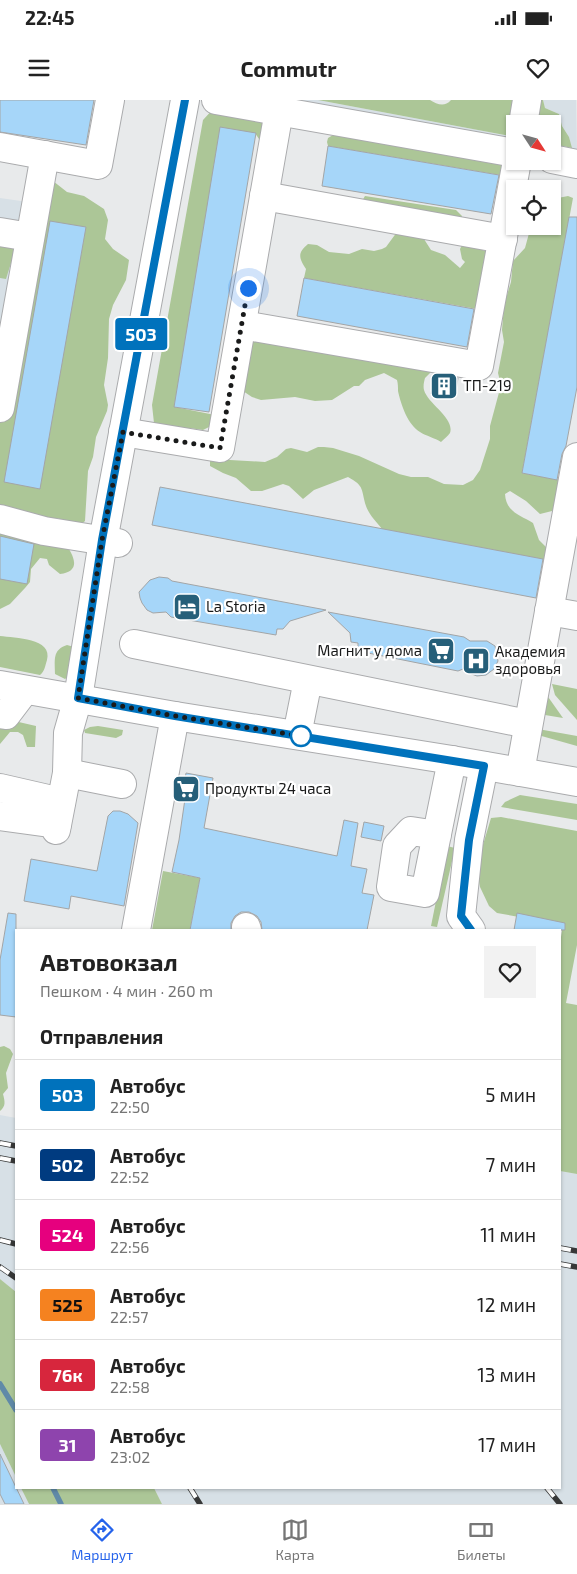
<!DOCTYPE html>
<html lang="ru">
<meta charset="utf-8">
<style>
body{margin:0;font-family:"Exo 2",sans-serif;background:#f2f2f2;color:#222;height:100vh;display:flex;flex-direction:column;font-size:19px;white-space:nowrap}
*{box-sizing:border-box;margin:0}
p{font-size:16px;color:#767676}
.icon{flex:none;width:28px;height:28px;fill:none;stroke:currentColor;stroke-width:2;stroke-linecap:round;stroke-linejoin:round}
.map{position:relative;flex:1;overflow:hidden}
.details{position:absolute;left:15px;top:829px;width:546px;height:560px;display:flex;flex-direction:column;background:#fff;border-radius:0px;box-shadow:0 1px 4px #0004}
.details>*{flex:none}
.badge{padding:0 10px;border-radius:4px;font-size:18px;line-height:32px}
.needle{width:32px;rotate:126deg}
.tools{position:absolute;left:506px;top:15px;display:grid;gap:10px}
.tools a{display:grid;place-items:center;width:55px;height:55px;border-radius:0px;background:#fff;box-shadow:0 1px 4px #0004;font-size:25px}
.you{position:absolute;width:25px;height:25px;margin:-12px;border:4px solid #fff;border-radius:50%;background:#1a73e8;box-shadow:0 0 0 8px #1a73e833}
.map>.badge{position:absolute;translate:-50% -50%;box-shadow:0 0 0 2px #fff}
h2{padding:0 25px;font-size:19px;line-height:45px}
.round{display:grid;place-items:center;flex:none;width:52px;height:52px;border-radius:0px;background:#f2f2f2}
.overview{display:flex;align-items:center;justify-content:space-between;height:85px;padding:0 25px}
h1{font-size:24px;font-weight:700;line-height:38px}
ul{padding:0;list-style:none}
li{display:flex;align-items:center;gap:15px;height:70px;padding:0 25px;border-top:1px solid #e0e0e0}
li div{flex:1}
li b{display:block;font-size:19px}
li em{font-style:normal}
li .badge{min-width:55px;font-weight:700;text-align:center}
.status{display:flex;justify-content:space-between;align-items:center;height:35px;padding:0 25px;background:#fff;direction:ltr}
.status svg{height:14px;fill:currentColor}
header{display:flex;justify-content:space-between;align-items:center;height:65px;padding:0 25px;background:#fff;font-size:22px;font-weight:700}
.dock{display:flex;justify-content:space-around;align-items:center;height:70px;border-top:1px solid #e0e0e0;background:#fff;font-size:14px;color:#767676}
.dock a{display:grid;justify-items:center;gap:2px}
.dock .active{color:#2563eb}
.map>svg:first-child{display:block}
.built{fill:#d7e0e6}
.green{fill:#acc697}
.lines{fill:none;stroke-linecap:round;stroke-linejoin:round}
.stream{stroke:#608aa8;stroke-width:5.5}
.building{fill:#a6d6f9;stroke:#a3a5a6}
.minor-casing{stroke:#aaabad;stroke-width:30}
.major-casing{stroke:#aaabad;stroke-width:30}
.minor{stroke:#fff;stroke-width:28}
.major{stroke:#fff;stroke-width:28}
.rail-casing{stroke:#373838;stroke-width:5.5}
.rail{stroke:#fff;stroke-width:4;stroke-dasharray:11;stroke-linecap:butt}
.line-casing{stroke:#fff;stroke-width:11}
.line{stroke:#0072bc;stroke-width:8}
.walk{stroke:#191a1a;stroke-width:5;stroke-dasharray:0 9}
.stop-dot{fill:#fff;stroke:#0072bc;stroke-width:2.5}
.labels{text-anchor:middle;stroke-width:4.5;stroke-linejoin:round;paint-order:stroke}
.poi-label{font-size:15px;fill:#191a1a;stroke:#fff;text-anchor:start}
</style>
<div class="status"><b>22:45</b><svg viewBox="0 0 49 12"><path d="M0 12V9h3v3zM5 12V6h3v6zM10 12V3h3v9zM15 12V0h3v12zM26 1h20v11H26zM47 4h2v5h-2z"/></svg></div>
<header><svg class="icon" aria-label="menu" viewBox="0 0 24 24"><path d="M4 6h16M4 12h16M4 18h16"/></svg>Commutr<svg class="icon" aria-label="heart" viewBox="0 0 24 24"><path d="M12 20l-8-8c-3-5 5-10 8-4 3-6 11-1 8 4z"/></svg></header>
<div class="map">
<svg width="577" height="1404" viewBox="0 0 577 1404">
<rect width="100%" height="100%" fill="#e8eaeb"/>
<g class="built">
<polygon points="299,0 318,0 515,37 515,40"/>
<polygon points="543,0 576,0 577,53 553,48 553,44 571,48 569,37 562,26 559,14 545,8"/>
<polygon points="0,98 28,102 0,245"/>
<polygon points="0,1015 16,1018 16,1192 0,1179"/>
<polygon points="560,1071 577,1074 577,1404 162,1404 154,1388 560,1388"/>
<polygon points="0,1344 16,1377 16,1388 21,1388 29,1404 0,1404"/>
</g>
<g class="green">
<path d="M318,0H430C437,4 444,8 451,0H524L515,24V37Z"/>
<polygon points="531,0 543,0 545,8 559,14 562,26 569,37 572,48 553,44 552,24 527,24"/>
<polygon points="215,7 270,24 267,51 255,33 175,307 220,316 211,326 203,330 189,328 180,331 156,326 154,323 152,305 203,20"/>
<polygon points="333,35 504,65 503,107 491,124 500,75 328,46 327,42 328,38"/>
<path d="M53,81L67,92L84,96L104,109L108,120L105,139L113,149L129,160L126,180L113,205L109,219L108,258L104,285L108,305L107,311L96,337L93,357L88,371L85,421C71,434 68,418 54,418L50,424C59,436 93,470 60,474L49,465L47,459L40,458L31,469L30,482L25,488L10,504L0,509V264Z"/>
<polygon points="365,96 456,110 462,116 461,121 362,101"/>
<path d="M568,96L573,98L522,373L560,380L567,391L552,411L540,414L526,401L510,391L505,394C506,412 520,415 533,423L539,440L548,449L546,460L382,429C376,421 369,415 366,406C361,390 365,386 348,377L314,390L303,399L289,386L283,384L262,391H251L236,378L223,373L210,366V359L214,356L230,360L265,362L277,357L286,349L291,348L307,352L318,347H324L333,348L359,356L399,374L411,377H428L444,384L463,385L473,380L480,370L490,339V326L501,285L498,273L504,242L502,230L504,205L511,182L513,161L525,148L531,126H552L553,102L558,98Z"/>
<path d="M397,132L422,136L431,150L445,155L460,168L465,162L462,159L460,149L462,145L466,144C474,149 482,148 490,154L477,209L304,178L306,169C299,158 297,153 308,144L317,145L329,152L349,154L362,149L374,151L382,149L386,147Z"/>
<polygon points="0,142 16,147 6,179 0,178"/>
<path d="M248,239L432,271L425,278C424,282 423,286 424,290C428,304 455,318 450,333C448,336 444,339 441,342C435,338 426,336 420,332C408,325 401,305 398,291C398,287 398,284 397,280L384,273L365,280L359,286H354L332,300L315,301L295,297L261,300L252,297L243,291Z"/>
<path d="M0,536C15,538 53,538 47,560C45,566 45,571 40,575L0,567Z"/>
<path d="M67,545L74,547L68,577L65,579L55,574C55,560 52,550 67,545Z"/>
<polygon points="552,584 577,589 577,620 555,595"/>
<polygon points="546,594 563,618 545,615 538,609"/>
<polygon points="0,620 10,620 36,626 35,647 27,647 23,635 18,632 10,632 0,644"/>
<polygon points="98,626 123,630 122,635 116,638 85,633 84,630 90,627"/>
<polygon points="538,629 577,636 577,646 538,635"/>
<polygon points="520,695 577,704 577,720 501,707 505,702"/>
<polygon points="501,717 577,731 577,845 566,903 577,905 577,1074 560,1071 560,843 563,825 497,813 489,806 480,787 478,775 479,758 491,718"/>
<polygon points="447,746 455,748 437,827 431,826"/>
<polygon points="163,771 200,778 190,830 152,830"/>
<path d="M4,946L10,949L13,954L6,973L8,988L3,994C5,1002 6,1006 0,1011V947Z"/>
<polygon points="0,1179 16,1192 16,1377 0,1344"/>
<polygon points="21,1388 154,1388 162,1404 29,1404"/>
</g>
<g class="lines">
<g class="stream">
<polyline points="0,1284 16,1310"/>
<polyline points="53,1388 61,1404"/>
</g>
</g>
<g class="building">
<polygon points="0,0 94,0 86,45 0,32"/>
<polygon points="220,27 256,33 209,312 174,307"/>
<polygon points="328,46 499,75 491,114 322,86"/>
<polygon points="569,117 577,117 577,287 566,346 562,354 557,380 522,373"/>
<polygon points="50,121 86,127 40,389 4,382"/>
<polygon points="304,178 474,209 467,247 297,216"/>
<polygon points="434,274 458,278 455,297 431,294"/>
<polygon points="160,387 543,459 536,498 152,425"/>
<polygon points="0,436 34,444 27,484 0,479"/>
<polygon points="159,477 168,478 172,481 326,510 290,521 283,529 277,529 276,535 171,517 166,512 153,513 147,510 142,503 140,498 139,492 150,480"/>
<polygon points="328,512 464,537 470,541 487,541 495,546 498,561 494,569 486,575 477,576 469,573 463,569 458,571 358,551 358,543 351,542 350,533"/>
<polygon points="186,673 213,678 204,728 337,756 344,720 358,723 351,766 367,769 362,793 374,795 367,830 262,830 261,822 257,816 249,812 241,812 235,816 231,823 231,830 190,830 200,778 172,772 179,740 186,692 183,691"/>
<polygon points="113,711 120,711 128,714 138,723 124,806 71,796 69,809 24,801 31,759 97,771 108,716"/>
<polygon points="364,722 384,726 381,741 361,737"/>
<polygon points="8,813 16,814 16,917 0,915 0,860"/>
<polygon points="517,813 565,823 565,830 514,830"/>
<polygon points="0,1354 24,1404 5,1404 0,1394"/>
</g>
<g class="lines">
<g class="minor-casing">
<g id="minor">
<polyline points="216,0 515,53"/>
<polyline points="523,24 527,0"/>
<polyline points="0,47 98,65 110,0"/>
<polyline points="552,59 577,64"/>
<polyline points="264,96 503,139"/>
<polyline points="0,132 30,137"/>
<polyline points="242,225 479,266 517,61"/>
<polyline points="0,308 45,55"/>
<polyline points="123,332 220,348 279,11"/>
<polyline points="0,419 44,431 118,443"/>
<polyline points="549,511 577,516"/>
<polyline points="134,544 528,624"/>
<polyline points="0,614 6,615 25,590"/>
<polyline points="297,635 308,580"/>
<polyline points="520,672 577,357"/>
<polyline points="67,673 122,684"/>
<polyline points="0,688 61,702"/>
<polyline points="0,716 57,724"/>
<polyline points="56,730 67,673 68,633 78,598 103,441 185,0"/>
<path d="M437,735L411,731L397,746L391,787L425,793C434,749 443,705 452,660"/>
<polyline points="246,827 247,830"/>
<polyline points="136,830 175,616"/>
<polyline points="471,830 461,816 469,740 484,666"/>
</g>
</g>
<g class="major-casing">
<polyline id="major" points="0,585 175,616 452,660 577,682"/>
</g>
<use href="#minor" class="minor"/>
<use href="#major" class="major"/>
<g class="rail-casing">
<g id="rail">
<polyline points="0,1043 16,1046"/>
<polyline points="0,1058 16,1061"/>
<polyline points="0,1140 16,1144"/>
<polyline points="560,1148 577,1151"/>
<polyline points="560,1164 577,1167"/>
<polyline points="0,1167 16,1178"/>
<polyline points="190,1388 200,1404"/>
<polyline points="547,1388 560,1404"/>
</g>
</g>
<use href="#rail" class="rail"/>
</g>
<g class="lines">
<g class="line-casing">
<polyline id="line" points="185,0 102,440 78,598 175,616 484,666 469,740 461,816 471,830"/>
</g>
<use href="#line" class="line"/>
<polyline class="walk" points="248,188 220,348 123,332 102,440 78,598 175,616 301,636"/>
</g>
<defs>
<g id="building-square" transform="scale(1.4375)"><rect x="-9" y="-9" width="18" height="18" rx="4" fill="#265f79" stroke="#fff"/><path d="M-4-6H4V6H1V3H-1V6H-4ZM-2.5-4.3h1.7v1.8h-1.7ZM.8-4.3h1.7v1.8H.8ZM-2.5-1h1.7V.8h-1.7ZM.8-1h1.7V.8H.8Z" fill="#fff"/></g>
<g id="hotel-square" transform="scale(1.4375)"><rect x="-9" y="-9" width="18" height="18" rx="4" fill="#265f79" stroke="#fff"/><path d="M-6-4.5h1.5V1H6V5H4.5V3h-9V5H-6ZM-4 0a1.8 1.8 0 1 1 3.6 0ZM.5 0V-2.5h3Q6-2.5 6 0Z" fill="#fff"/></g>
<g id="supermarket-square" transform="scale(1.4375)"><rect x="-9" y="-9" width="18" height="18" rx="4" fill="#265f79" stroke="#fff"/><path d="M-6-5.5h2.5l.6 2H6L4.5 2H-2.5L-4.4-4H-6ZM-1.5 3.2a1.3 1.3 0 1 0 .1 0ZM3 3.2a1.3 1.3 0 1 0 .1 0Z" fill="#fff"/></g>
<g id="hospital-square" transform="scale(1.4375)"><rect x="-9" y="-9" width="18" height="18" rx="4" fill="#265f79" stroke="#fff"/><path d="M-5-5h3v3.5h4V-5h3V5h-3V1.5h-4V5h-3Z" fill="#fff"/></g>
</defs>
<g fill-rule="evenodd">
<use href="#building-square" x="444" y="286"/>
<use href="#hotel-square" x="187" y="507"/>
<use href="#supermarket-square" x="441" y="551"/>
<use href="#hospital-square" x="476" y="561"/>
<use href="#supermarket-square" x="186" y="689"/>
</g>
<circle class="stop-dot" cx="301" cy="636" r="10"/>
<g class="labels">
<g class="poi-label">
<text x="463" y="291">ТП-219</text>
<text x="206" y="512">La Storia</text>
<text x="422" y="556" text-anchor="end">Магнит у дома</text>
<text x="495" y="557">Академия<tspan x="495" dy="17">здоровья</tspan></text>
<text x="205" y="694">Продукты 24 часа</text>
</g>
</g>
</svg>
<div class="tools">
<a><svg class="needle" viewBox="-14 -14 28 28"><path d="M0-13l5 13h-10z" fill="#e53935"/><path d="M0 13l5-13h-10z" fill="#767676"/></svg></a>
<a><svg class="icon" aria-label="locate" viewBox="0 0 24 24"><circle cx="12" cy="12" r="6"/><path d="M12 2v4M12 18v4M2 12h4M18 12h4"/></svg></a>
</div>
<div class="you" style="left:248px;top:188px"></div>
<b class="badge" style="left:141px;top:234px;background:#0072bc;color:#fff">503</b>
<section class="details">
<div class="overview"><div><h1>Автовокзал</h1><p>Пешком · 4 мин · 260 m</p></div><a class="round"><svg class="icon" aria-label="heart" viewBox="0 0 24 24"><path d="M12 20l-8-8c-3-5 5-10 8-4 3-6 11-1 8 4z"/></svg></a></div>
<h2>Отправления</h2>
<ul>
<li><span class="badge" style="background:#0072bc;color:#fff">503</span><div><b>Автобус</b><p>22:50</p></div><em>5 мин</em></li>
<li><span class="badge" style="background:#003b80;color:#fff">502</span><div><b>Автобус</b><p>22:52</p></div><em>7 мин</em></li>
<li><span class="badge" style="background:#e6007e;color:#fff">524</span><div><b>Автобус</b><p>22:56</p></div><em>11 мин</em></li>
<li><span class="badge" style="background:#f58220;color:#111">525</span><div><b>Автобус</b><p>22:57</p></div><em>12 мин</em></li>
<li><span class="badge" style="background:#d7263d;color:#fff">76к</span><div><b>Автобус</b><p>22:58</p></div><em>13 мин</em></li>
<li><span class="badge" style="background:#8e44ad;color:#fff">31</span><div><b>Автобус</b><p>23:02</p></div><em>17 мин</em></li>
</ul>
</section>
</div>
<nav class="dock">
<a class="active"><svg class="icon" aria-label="directions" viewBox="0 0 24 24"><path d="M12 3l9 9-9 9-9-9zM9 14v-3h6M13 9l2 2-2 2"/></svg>Маршрут</a>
<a><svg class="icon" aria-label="map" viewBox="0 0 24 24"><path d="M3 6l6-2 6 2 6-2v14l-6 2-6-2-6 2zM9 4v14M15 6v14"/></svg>Карта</a>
<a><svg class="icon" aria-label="tickets" viewBox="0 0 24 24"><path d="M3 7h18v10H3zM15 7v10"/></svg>Билеты</a>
</nav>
